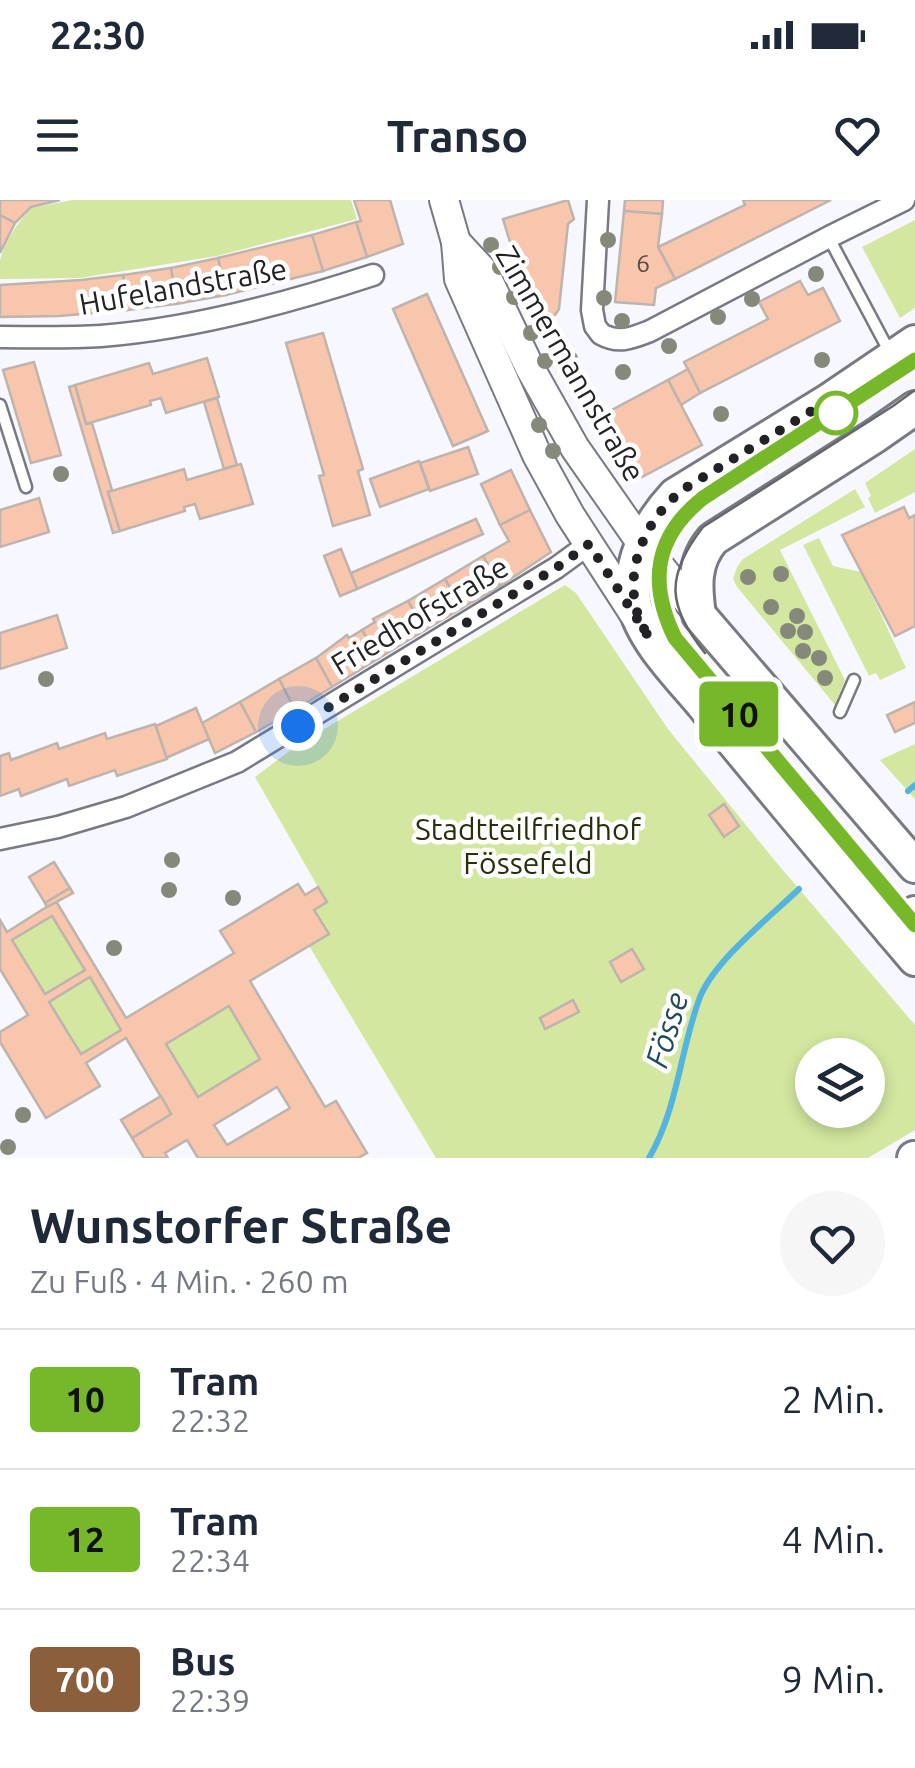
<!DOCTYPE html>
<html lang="de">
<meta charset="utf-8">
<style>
body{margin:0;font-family:Ubuntu,sans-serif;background:#f6f6f7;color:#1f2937;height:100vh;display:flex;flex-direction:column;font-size:38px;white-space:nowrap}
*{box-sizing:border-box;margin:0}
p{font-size:32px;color:#747a83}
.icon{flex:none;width:55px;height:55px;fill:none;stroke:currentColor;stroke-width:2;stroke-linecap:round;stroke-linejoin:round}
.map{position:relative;height:958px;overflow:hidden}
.drawer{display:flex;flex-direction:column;background:#fff;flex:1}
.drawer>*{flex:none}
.badge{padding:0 20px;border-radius:8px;font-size:35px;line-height:65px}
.controls{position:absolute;left:795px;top:838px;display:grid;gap:20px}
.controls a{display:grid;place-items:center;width:90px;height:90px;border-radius:50%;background:#fff;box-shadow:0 5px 15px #0003;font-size:50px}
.you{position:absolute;width:50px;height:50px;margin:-25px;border:8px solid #fff;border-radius:50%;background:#1a73e8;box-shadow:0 0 0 15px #1a73e833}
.map>.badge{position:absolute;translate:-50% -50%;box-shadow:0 0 0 5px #fff}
.round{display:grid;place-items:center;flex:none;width:105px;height:105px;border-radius:52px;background:#f6f6f7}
.headline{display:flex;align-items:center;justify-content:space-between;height:170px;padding:0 30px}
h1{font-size:48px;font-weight:700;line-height:75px}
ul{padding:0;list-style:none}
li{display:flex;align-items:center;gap:30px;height:140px;padding:0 30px;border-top:2px solid #e0e1e3}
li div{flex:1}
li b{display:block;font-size:38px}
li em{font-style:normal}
li .badge{min-width:110px;font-weight:700;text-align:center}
.status{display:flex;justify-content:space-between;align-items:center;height:70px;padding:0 50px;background:#fff;direction:ltr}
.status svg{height:28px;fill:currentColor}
header{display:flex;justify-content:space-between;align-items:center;height:130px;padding:0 30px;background:#fff;font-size:45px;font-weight:700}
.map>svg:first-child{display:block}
.green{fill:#d3e7a0;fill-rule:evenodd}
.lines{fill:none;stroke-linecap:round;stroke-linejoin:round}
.stream{stroke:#54b4e0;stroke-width:6}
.building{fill:#f7c6ad;stroke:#beb3ad;stroke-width:2.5;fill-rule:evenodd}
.service-casing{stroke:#787a83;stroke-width:15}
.minor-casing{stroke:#787a83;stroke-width:25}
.secondary-casing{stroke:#787a83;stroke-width:32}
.primary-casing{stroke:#787a83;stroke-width:38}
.trunk-casing{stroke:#787a83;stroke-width:38}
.service{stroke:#fff;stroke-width:10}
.minor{stroke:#fff;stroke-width:20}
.secondary{stroke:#fff;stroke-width:28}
.primary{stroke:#fff;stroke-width:32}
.trunk{stroke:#fff;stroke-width:32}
.tram{stroke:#66676c;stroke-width:2.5}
.tree{fill:#858979}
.line-casing{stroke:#fff;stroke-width:22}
.line{stroke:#76b82a;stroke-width:15}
.walk{stroke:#222226;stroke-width:10;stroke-dasharray:0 18}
.stop-dot{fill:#fff;stroke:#76b82a;stroke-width:5}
.labels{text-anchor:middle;stroke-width:9;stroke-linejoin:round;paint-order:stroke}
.number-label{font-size:25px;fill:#574b48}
.street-label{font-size:30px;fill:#222226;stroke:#fff}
.park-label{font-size:30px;fill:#272f0c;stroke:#fff}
.water-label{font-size:32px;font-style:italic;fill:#214a5d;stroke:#fff}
</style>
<div class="status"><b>22:30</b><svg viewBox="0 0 49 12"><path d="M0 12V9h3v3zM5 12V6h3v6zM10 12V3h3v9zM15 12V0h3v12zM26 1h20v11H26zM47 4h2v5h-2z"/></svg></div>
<header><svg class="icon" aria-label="menu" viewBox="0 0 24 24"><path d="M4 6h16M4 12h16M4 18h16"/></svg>Transo<svg class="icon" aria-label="heart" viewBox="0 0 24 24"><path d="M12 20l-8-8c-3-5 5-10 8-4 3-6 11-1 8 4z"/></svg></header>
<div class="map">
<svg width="915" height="958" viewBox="0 0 915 958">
<rect width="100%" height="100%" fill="#f7f8ff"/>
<g class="green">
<path d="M72,0H351L357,19L217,56L80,78L0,79C0,73 0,67 0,61C3,45 19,19 32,8Z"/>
<polygon points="915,20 915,108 900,118 862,47"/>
<polygon points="915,249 915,292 875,313 868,298 871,296 865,283"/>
<polygon points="855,289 865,307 780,350 845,480 835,505 737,387 733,379 737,367 743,359"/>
<polygon points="819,338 833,366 861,372 906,468 880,480 876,473 869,476 803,345"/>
<path d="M565,385L576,393L668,529L776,662L915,825V930L868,958H436L309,746L328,734L314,710L326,701L255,577L296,546ZM812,855H868V910H812Z"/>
<polygon points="915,544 915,599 880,560"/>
<polygon points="52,716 85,770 45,794 12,740"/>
<polygon points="90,777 121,830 81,854 49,802"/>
<polygon points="229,806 260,859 198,897 166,844"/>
</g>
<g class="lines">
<g class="stream">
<polyline points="908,591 915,585"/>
<path d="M649,958C678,908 680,850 700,797C715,760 770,717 799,689"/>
</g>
</g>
<g class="building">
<polygon points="0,0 60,0 31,7 15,23 0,15"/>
<polygon points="354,0 390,0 403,44 367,57 356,22 361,21"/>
<polygon points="568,0 574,19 568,24 559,109 555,115 548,118 543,114 510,42 503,19"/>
<polygon points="625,0 663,0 662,14 624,11"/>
<polygon points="743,0 831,0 675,79 658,47 745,5"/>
<polygon points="624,11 662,14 658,47 675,79 656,88 654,105 615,102"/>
<polygon points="0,15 15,23 0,53"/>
<polygon points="356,22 367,57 323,71 312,35"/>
<polygon points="312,35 323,71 226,95 218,58"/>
<polygon points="218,58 226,95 176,104 171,68"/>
<polygon points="171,68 176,104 127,110 123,75"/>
<polygon points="123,75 127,110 59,116 0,117 0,85 81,80"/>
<polygon points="800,81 808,95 823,88 840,121 700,193 684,162 768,119 759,102"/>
<polygon points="427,94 488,231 453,246 393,109"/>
<polygon points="323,133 363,269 358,271 370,315 333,326 319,276 324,275 286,143"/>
<polygon points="207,158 219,197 166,213 161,198 150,201 151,205 86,224 75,185 149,163 153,174"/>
<polygon points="34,162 61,255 31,263 3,170"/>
<polygon points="688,169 700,193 681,205 668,180"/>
<polygon points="668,180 702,245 642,277 608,212"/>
<polygon points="75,185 86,224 92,223 112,290 108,292 120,331 113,333 69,187"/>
<polygon points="217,198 237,265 224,269 204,202"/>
<polygon points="468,247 478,274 430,291 420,263"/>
<polygon points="419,261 429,289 380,307 370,279"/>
<polygon points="241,264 253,304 200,319 195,304 184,307 185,311 120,331 108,292 184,269 187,280"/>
<polygon points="511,270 530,310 500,325 481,284"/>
<polygon points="39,298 49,332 0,347 0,310"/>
<polygon points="904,307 909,318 915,315 915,426 895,436 842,335"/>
<polygon points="530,310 551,352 500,386 483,356 509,341 500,325"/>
<polygon points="476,319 483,334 357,389 351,373"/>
<polygon points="341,349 357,389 340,396 324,356"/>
<polygon points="483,356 500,386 462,408 445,379"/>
<polygon points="445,379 462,408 425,430 408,401"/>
<polygon points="408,401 425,430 379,458 362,430 375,422 373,419"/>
<polygon points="57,415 67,448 0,469 0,433"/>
<polygon points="362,430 379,458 332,487 316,458 347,435 349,438"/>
<polygon points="316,458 332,487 295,510 279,479"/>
<polygon points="279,479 295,510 256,532 240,502"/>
<polygon points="240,502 256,532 215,553 202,523"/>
<polygon points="915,502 915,523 895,532 887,515"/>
<polygon points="196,508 209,539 166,558 156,526"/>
<polygon points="155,524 167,559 117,576 115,570 69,586 67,579 21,596 19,589 0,596 0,556 9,553 11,560 57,543 59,549 105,533 107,539"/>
<polygon points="724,604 739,626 724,637 709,615"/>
<polygon points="54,662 70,688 45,703 29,677"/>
<path d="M298,684L305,695L318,687L327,702L314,710L329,734L250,781L325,907L336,901L367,953L358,958H198L187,940L165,953L168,958H144L132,938L171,914L126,838L86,863L100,886L46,918L0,842V832L28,815L0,769V720L7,732L56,701L126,818L234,753L220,731ZM52,716L85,770L45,794L12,740ZM90,777L121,830L81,854L49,802ZM229,806L260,859L198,897L166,844ZM277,887L290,908L227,945L214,925Z"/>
<polygon points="70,688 73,693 47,707 45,703"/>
<polygon points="632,749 644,769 621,782 610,762"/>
<polygon points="573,800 579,812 545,829 540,818"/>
<polygon points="161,896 171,914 132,938 121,920"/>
</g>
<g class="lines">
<g class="service-casing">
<g id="service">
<polyline points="829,38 889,151"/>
<polyline points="0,205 26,287"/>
<polyline points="840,512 854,480"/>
</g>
</g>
<g class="minor-casing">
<g id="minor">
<path d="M598,0L592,110L595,126L601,134C619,144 632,138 650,131L829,37L904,0"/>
<path d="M0,137C34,137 67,138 101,136C190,129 288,103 373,75"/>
<polyline points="0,639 58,627 126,607 237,562 556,368 589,344"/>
</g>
</g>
<g class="secondary-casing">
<g id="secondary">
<polyline points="444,0 456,42 459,79 537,255 570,315 636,417"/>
<polyline points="456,42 484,72 530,168 575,248 642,344 699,415"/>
</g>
</g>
<g class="primary-casing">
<g id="primary">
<path d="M915,142L828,201L675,295C648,324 626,364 635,406C643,441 681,478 704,506C773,591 844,675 915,759"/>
<path d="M915,208L875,236L713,339C693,362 695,387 699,415L915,666"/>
</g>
</g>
<g class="trunk-casing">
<g id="trunk">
<polyline points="892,732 915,713"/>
<polyline points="914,958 915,958"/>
</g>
</g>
<use href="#service" class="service"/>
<use href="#minor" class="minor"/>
<use href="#secondary" class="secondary"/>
<use href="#primary" class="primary"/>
<use href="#trunk" class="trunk"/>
<g class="tram">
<path d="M915,160L703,298C654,337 648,384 675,438L915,725"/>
<path d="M705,453C667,406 665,376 703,327L893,206L915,190"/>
</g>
</g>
<g class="tree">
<circle cx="608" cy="40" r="8"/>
<circle cx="491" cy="45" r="8"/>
<circle cx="500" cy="67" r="8"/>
<circle cx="816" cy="74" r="8"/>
<circle cx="514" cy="97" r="8"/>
<circle cx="604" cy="98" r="8"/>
<circle cx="752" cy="99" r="8"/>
<circle cx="718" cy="117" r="8"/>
<circle cx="622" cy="121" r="8"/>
<circle cx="531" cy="133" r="8"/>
<circle cx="669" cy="146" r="8"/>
<circle cx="570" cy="159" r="8"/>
<circle cx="822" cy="160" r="8"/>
<circle cx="545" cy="161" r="8"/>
<circle cx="623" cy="172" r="8"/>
<circle cx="721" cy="214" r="8"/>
<circle cx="539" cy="225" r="8"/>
<circle cx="553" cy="251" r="8"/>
<circle cx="61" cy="274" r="8"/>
<circle cx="781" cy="374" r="8"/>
<circle cx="748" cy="377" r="8"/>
<circle cx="771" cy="407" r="8"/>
<circle cx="797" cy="416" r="8"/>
<circle cx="788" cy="431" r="8"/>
<circle cx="805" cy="432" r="8"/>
<circle cx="803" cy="451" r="8"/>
<circle cx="819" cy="458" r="8"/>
<circle cx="825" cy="478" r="8"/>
<circle cx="46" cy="479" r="8"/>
<circle cx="172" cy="660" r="8"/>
<circle cx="169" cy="690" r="8"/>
<circle cx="233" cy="698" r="8"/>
<circle cx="114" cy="748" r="8"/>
<circle cx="23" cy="915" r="8"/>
<circle cx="8" cy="947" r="8"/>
</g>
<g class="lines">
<g class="line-casing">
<path id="line" d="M915,160L703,298C654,337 648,383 675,438L915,725"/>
</g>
<use href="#line" class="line"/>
<path class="walk" d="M298,526L556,368L589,344L650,439C643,428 637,416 635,403C627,359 651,312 687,287L828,201L836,213"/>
</g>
<circle class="stop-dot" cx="836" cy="213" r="20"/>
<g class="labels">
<g class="number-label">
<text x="643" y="72">6</text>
</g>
<g class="street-label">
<text transform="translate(183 87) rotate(-10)" y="10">Hufelandstraße</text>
<text transform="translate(570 164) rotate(60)" y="10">Zimmermannstraße</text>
<text transform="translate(420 416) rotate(-31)" y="10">Friedhofstraße</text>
</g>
<g class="park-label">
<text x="528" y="640">Stadtteilfriedhof<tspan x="528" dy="34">Fössefeld</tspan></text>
</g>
<g class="water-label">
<text transform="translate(667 830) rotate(-73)" y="11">Fösse</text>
</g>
</g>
</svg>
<div class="controls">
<a><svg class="icon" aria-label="layers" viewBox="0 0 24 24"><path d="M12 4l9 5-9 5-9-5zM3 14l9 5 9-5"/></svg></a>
</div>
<div class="you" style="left:298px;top:526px"></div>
<b class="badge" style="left:739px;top:514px;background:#76b82a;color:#111">10</b>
</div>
<section class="drawer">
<div class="headline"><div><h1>Wunstorfer Straße</h1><p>Zu Fuß · 4 Min. · 260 m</p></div><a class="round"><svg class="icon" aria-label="heart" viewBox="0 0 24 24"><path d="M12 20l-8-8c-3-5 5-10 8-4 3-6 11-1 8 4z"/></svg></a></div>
<ul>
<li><span class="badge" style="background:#76b82a;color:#111">10</span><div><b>Tram</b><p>22:32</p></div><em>2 Min.</em></li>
<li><span class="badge" style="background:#76b82a;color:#111">12</span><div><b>Tram</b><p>22:34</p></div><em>4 Min.</em></li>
<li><span class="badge" style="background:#8b5e3c;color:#fff">700</span><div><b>Bus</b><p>22:39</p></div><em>9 Min.</em></li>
</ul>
</section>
